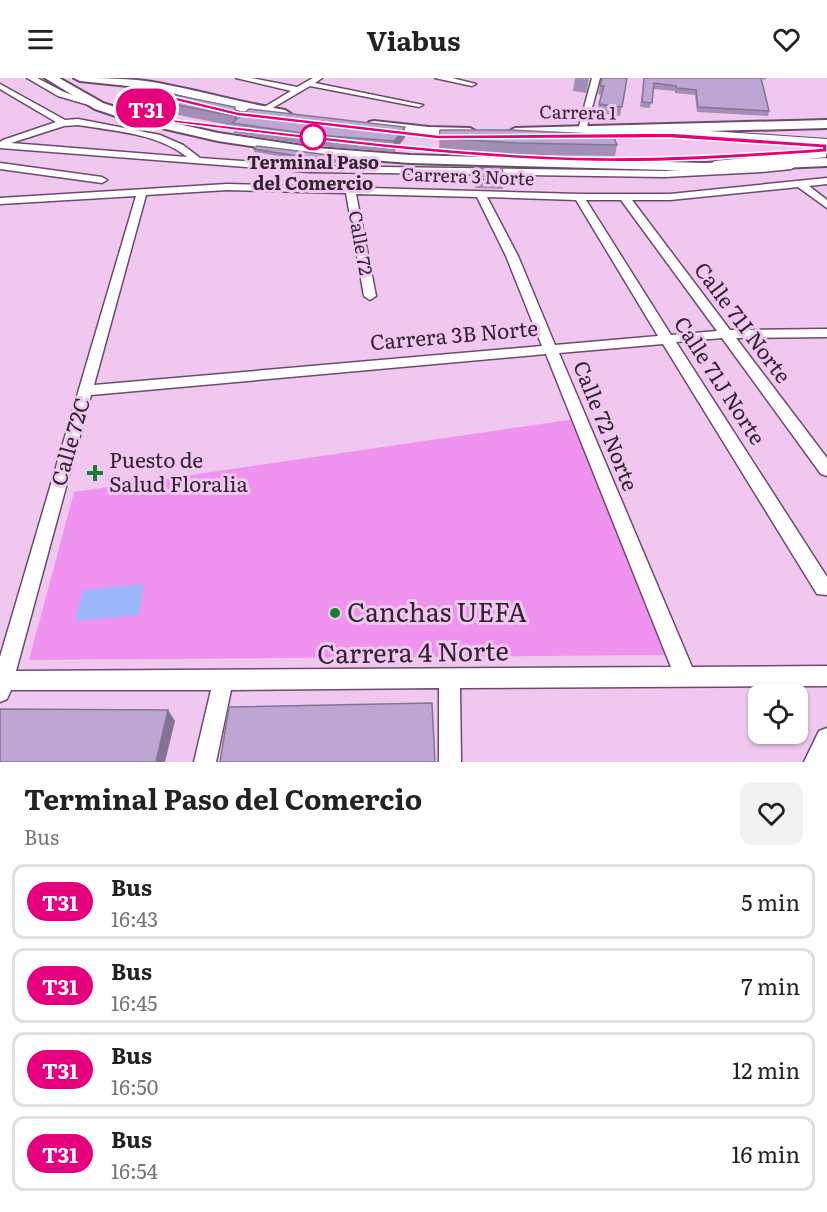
<!DOCTYPE html>
<style>
body{margin:0;font-family:Literata,serif;background:#f2f2f2;color:#222;height:100vh;display:flex;flex-direction:column;font-size:22px;white-space:nowrap}
*{box-sizing:border-box;margin:0}
p{font-size:20px;color:#767676}
.icon{flex:none;width:33px;height:33px;fill:none;stroke:currentColor;stroke-width:2;stroke-linecap:round;stroke-linejoin:round}
.map{position:relative;height:684px;overflow:hidden}
.details{display:flex;flex-direction:column;background:#fff;flex:1}
.details>*{flex:none}
.badge{padding:0 12px;border-radius:20px;font-size:21px;line-height:39px}
.buttons{position:absolute;left:748px;top:606px;display:grid;gap:12px}
.buttons a{display:grid;place-items:center;width:60px;height:60px;border-radius:12px;background:#fff;box-shadow:0 2px 4px #0004;font-size:30px}
.map>.badge{position:absolute;translate:-50% -50%;box-shadow:0 0 0 3px #fff}
.round{display:grid;place-items:center;flex:none;width:63px;height:63px;border-radius:12px;background:#f2f2f2}
.overview{display:flex;align-items:center;justify-content:space-between;height:102px;padding:0 24px}
h1{font-size:28px;font-weight:700;line-height:45px}
ul{padding:0;list-style:none}
li{display:flex;align-items:center;gap:18px;height:75px;margin:0 12px 9px;padding:0 12px;border:3px solid #e0e0e0;border-radius:12px}
li div{flex:1}
li b{display:block;font-size:22px}
li em{font-style:normal}
li .badge{min-width:66px;font-weight:700;text-align:center}
header{display:flex;justify-content:space-between;align-items:center;height:78px;padding:0 24px;background:#fff;font-size:27px;font-weight:700}
.map>svg:first-child{display:block}
.green{fill:#f092f0}
.water{fill:#9cb7f9}
.lines{fill:none;stroke-linecap:round;stroke-linejoin:round}
.minor-casing{stroke:#6d4a6d;stroke-width:3}
.major-casing{stroke:#6d4a6d;stroke-width:2}
.highway-casing{stroke:#6d4a6d;stroke-width:4}
.minor{fill:#fff;fill-rule:evenodd}
.major{fill:#fff;fill-rule:evenodd}
.highway{fill:#fff;fill-rule:evenodd}
.wall{fill:#a38fb6}
.shaded-wall{fill:#847494}
.building{fill:#bda6d4;stroke:#847494;stroke-width:1.5}
.line{fill:#e6007e;stroke:#fff;stroke-width:1.5;fill-rule:evenodd}
.stop-dot{fill:#fff;stroke:#e6007e;stroke-width:3}
.poi-dot{fill:#187e31;stroke:#f0c7ef;stroke-width:2}
.labels{text-anchor:middle;stroke-width:6;stroke-linejoin:round;paint-order:stroke}
.far-street-label{font-size:18px;fill:#332332;stroke:#f0c7ef}
.far-stop-label{font-size:18px;font-weight:bold;fill:#332332;stroke:#f0c7ef}
.street-label{font-size:21px;fill:#332332;stroke:#f0c7ef}
.poi-label{font-size:21px;fill:#332332;stroke:#f0c7ef;text-anchor:start}
.near-poi-label{font-size:26px;fill:#332332;stroke:#f0c7ef;text-anchor:start}
.near-street-label{font-size:26px;fill:#332332;stroke:#f0c7ef}
</style>
<header><svg class="icon" aria-label="menu" viewBox="0 0 24 24"><path d="M4 6h16M4 12h16M4 18h16"/></svg>Viabus<svg class="icon" aria-label="heart" viewBox="0 0 24 24"><path d="M12 20l-8-8c-3-5 5-10 8-4 3-6 11-1 8 4z"/></svg></header>
<div class="map">
<svg width="827" height="684" viewBox="0 0 827 684">
<rect width="100%" height="100%" fill="#f0c7ef"/>
<polygon class="green" points="575,341 672,577 29,582 74,414"/>
<polygon class="water" points="144,506 139,537 75,543 83,512"/>
<g class="lines">
<g class="minor-casing">
<g id="minor">
<polygon points="27,0 37,0 64,14 103,28 99,30 58,18"/>
<polygon points="236,0 251,0 297,9 313,0 322,0 315,5 423,27 419,29 310,8 264,35 260,33 261,31 291,13"/>
<polygon points="435,0 452,0 476,6 472,8"/>
<polygon points="592,0 600,0 586,52 582,55 578,52"/>
<path d="M0,6L65,42L78,41L160,57L183,67L200,80L310,88L665,93L791,85L796,88L791,91L761,94L665,99L310,94L0,70V64L3,62L56,44L0,11ZM78,47C114,53 157,55 187,79L11,65L64,48Z"/>
<polygon points="0,85 102,99 107,102 102,105 0,91"/>
<path d="M827,100V106L809,108L827,122V130L798,109L670,122H632L730,252L827,251V259L736,260L827,380V398L821,396L722,260L676,264L827,499V517L817,516L663,266L559,275L692,589L827,588V608L460,610L461,684H439V610L231,612L216,684H194L211,612H11L7,621L0,624V579L136,118L0,126V120L227,106L579,116H670ZM227,112L346,115L364,218L370,222L376,218L356,116L477,119L506,178L542,268L94,307L146,117ZM487,119L576,122L658,258L555,267L518,178ZM586,122H621L717,253L671,257ZM546,276L671,589L16,593L91,317Z"/>
<polygon points="827,650 827,684 804,684 819,653"/>
</g>
</g>
<g class="major-casing">
<g id="major">
<polygon points="644,51 696,52 827,61 827,69 640,56 640,52"/>
<polygon points="827,72 826,79 715,91 709,87 715,83"/>
</g>
</g>
<g class="highway-casing">
<g id="highway">
<polygon points="45,0 59,0 103,25 139,37 218,55 317,70 410,77 704,85 827,80 827,88 704,93 410,85 317,78 218,63 131,43 95,31"/>
<path d="M74,0C102,0 130,0 158,5C201,13 242,25 285,32L291,36L285,40L241,33L157,11L80,3Z"/>
<polygon points="827,42 827,50 515,58 508,54 515,50"/>
<path d="M374,43L429,49L470,50L477,54C466,64 386,54 369,50L368,47L369,44Z"/>
</g>
</g>
<use href="#minor" class="minor"/>
<use href="#major" class="major"/>
<use href="#highway" class="highway"/>
</g>
<g class="wall">
<polygon points="575,0 589,0 586,15 573,13"/>
<polygon points="627,0 620,38 597,35 601,17 598,16 600,8"/>
<polygon points="644,0 766,0 765,2 761,1 769,33 768,38 697,34 695,17 675,15 675,13 653,11 650,30 640,29"/>
<polygon points="157,23 235,29 237,41 405,49 405,59 394,74 317,68 234,55 233,48 159,33"/>
<polygon points="440,52 617,67 615,78 514,77 439,71"/>
<polygon points="254,71 354,83 352,86 311,83 254,74"/>
<polygon points="475,90 504,102 503,111 475,110"/>
</g>
<g class="shaded-wall">
<polygon points="235,29 237,40 235,45 234,38"/>
<polygon points="405,49 405,59 394,74 394,63"/>
<polygon points="168,632 175,643 165,684 156,684"/>
</g>
<g class="building">
<polygon points="602,0 627,0 622,29 599,26 604,8 600,8"/>
<polygon points="644,0 761,0 769,33 698,29 696,12 677,10 676,8 654,5 652,25 642,24"/>
<polygon points="170,16 235,29 234,38 157,23"/>
<polygon points="249,31 405,49 394,63 316,57 232,45"/>
<polygon points="440,52 511,52 613,57 617,67 515,65 439,60"/>
<polygon points="257,68 354,80 352,83 311,80 254,71"/>
<polygon points="475,90 502,90 504,102 475,101"/>
<polygon points="432,625 435,684 220,684 229,629"/>
<polygon points="0,631 168,632 156,684 0,684"/>
</g>
<path class="line" d="M176,19L238,34L438,57L670,55L827,66V74C742,80 658,86 573,83C440,79 308,61 176,45L150,38L143,31L153,22ZM176,23L238,38L438,61L670,60L823,70C739,76 657,81 574,79C441,75 309,57 177,42L154,35L150,31L157,25Z"/>
<circle class="stop-dot" cx="313" cy="59" r="12"/>
<g class="poi-dot">
<path d="M92 386h6v6h6v6h-6v6h-6v-6h-6v-6h6z"/>
<circle cx="335" cy="535" r="6"/>
</g>
<g class="labels">
<g class="far-street-label">
<text transform="translate(578 35) rotate(1)" y="6">Carrera 1</text>
<text transform="translate(468 99) rotate(2)" y="6">Carrera 3 Norte</text>
<text transform="translate(360 165) rotate(80)" y="6">Calle 72</text>
</g>
<g class="far-stop-label">
<text x="313" y="91">Terminal Paso<tspan x="313" dy="21">del Comercio</tspan></text>
</g>
<g class="street-label">
<text transform="translate(742 245) rotate(53)" y="7">Calle 71I Norte</text>
<text transform="translate(454 258) rotate(-5)" y="7">Carrera 3B Norte</text>
<text transform="translate(719 303) rotate(57)" y="7">Calle 71J Norte</text>
<text transform="translate(605 348) rotate(68)" y="7">Calle 72 Norte</text>
<text transform="translate(71 364) rotate(-74)" y="7">Calle 72C</text>
</g>
<g class="poi-label">
<text x="109" y="390">Puesto de<tspan x="109" dy="24">Salud Floralia</tspan></text>
</g>
<g class="near-poi-label">
<text x="347" y="544">Canchas UEFA</text>
</g>
<g class="near-street-label">
<text transform="translate(413 575) rotate(-1)" y="9">Carrera 4 Norte</text>
</g>
</g>
</svg>
<div class="buttons">
<a><svg class="icon" aria-label="locate" viewBox="0 0 24 24"><circle cx="12" cy="12" r="6"/><path d="M12 2v4M12 18v4M2 12h4M18 12h4"/></svg></a>
</div>
<b class="badge" style="left:146px;top:30px;background:#e6007e;color:#fff">T31</b>
</div>
<section class="details">
<div class="overview"><div><h1>Terminal Paso del Comercio</h1><p>Bus</p></div><a class="round"><svg class="icon" aria-label="heart" viewBox="0 0 24 24"><path d="M12 20l-8-8c-3-5 5-10 8-4 3-6 11-1 8 4z"/></svg></a></div>
<ul>
<li><span class="badge" style="background:#e6007e;color:#fff">T31</span><div><b>Bus</b><p>16:43</p></div><em>5 min</em></li>
<li><span class="badge" style="background:#e6007e;color:#fff">T31</span><div><b>Bus</b><p>16:45</p></div><em>7 min</em></li>
<li><span class="badge" style="background:#e6007e;color:#fff">T31</span><div><b>Bus</b><p>16:50</p></div><em>12 min</em></li>
<li><span class="badge" style="background:#e6007e;color:#fff">T31</span><div><b>Bus</b><p>16:54</p></div><em>16 min</em></li>
</ul>
</section>
